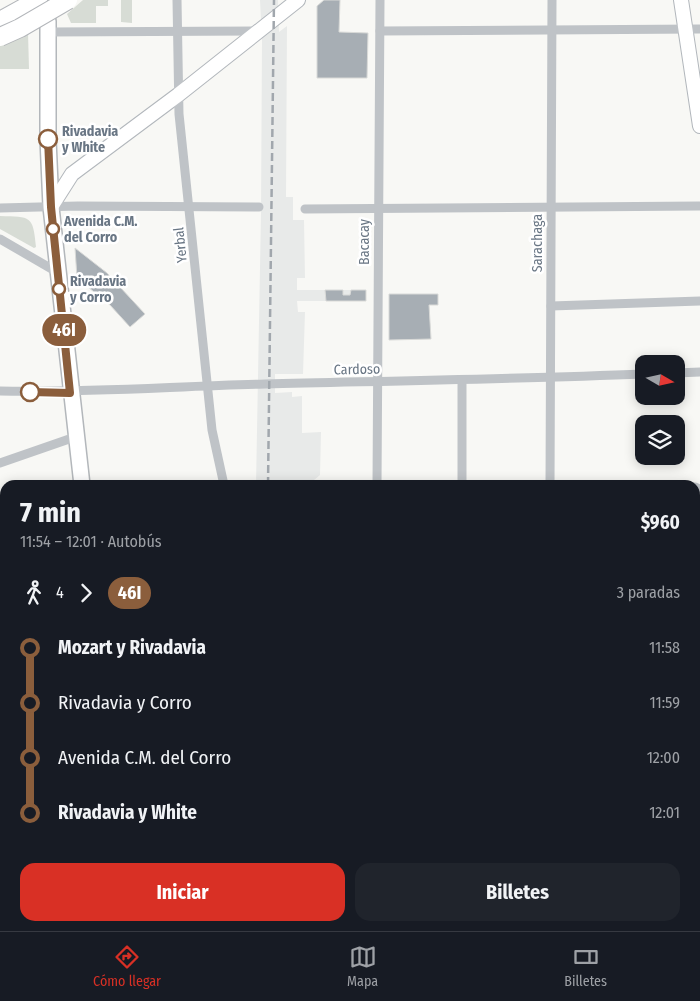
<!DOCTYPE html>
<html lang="es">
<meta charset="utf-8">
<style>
body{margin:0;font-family:"Fira Sans Condensed",sans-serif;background:#20242c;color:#f1f3f6;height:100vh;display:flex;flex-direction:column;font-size:19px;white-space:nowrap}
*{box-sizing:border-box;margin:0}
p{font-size:16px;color:#9ea1a6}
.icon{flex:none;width:28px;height:28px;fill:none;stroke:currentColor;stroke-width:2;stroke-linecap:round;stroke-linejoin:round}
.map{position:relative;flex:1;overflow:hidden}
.sheet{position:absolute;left:0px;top:480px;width:700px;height:451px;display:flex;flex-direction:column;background:#171b24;border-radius:15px 15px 0 0;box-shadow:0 2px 12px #0003}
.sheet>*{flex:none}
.badge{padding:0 10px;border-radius:16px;font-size:18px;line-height:32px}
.needle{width:32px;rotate:99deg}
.tools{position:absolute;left:635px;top:355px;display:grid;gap:10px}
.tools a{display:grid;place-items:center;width:50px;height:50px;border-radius:10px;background:#171b24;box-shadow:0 2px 12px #0003;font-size:25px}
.map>.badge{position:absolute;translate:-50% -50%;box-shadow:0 0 0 2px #fff}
.legs{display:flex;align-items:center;gap:8px;height:55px;padding:0 20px;font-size:16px}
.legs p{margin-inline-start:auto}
.headline{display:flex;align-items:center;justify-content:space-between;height:85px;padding:0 20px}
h1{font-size:28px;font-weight:700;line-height:38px}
.button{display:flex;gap:10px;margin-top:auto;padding:10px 20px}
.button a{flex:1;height:58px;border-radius:15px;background:#d93025;color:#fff;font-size:20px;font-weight:700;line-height:58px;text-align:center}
.button a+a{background:#20242c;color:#f1f3f6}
ul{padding:0 20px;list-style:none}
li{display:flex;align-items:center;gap:18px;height:55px;font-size:19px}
li i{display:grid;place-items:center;width:8px;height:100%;margin:0 6px;background:currentColor}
li i::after{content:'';width:12px;height:12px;margin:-6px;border:4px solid;border-radius:50%;background:#171b24}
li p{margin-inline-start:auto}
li:first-child i{background:linear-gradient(#0000 50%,currentColor 0)}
li:last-child i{background:linear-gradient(currentColor 50%,#0000 0)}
.dock{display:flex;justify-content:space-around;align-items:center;height:70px;border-top:1px solid #363941;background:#171b24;font-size:14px;color:#9ea1a6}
.dock a{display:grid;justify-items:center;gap:2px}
.dock .on{color:#d93025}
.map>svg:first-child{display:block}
.built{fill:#e8eae9}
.green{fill:#d7dcd5}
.building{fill:#a7aeb4;stroke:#d9dad8}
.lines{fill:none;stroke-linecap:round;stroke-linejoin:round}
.secondary-casing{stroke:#b2b7bc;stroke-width:16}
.primary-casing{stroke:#b3b7bb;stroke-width:18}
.highway-casing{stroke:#b3b6ba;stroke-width:20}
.street{stroke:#bfc3c7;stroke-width:9}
.secondary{stroke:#fff;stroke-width:14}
.primary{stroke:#fff;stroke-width:15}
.highway{stroke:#fff;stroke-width:18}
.rail{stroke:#a1a7ad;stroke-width:2.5;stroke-dasharray:8 4;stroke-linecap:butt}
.highway-bridge-casing{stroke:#b3b6ba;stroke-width:20;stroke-linecap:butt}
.highway-bridge{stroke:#fff;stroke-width:18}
.line-1-casing{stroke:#fff;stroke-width:11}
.line-1{stroke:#8b5e3c;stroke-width:8}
.stop-1-dot{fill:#fff;stroke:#8b5e3c;stroke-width:2.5}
.labels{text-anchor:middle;stroke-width:5;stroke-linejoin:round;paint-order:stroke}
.stop-label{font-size:14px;font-weight:bold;fill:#697684;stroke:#fff;text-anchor:start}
.street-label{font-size:14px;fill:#697684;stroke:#fff}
</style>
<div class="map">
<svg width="700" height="931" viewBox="0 0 700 931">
<rect width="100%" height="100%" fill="#f8f8f5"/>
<g class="built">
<polygon points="260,0 278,0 279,32 287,26 286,197 293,197 293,220 304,220 305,278 297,278 297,290 366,290 366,301 297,301 298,312 305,312 303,374 275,374 275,393 292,392 292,397 302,396 302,433 321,432 320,475 308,485 256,485 261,213 262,40"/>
<polygon points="0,739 5,739 5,926 103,926 49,931 0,931 0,828 2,826"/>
<polygon points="695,772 700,779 700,858 695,862"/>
<polygon points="180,926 224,926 225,931 173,931"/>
</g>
<g class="green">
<polygon points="83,0 108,0 108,6 96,6 96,23 71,23 67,14"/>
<polygon points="121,0 132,0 132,23 121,22"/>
<polygon points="28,32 29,69 0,69 0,46"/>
<path d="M0,216C31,217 33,215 36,247L34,248L0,229Z"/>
<polygon points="700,818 700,858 695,862 695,820"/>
</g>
<g class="building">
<polygon points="324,0 340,0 339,32 368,33 367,78 317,78 317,6"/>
<polygon points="75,248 107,273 145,314 130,327 110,305 77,278"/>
<polygon points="325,290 343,290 343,295 350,295 351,290 366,290 366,301 326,301"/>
<polygon points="389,294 438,294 438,305 429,305 431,339 389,340"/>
<polygon points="13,926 37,926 37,931 14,931"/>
<polygon points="182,926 192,926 194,931 175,931"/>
</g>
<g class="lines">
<g class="secondary-casing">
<g id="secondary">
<polyline points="681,0 700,126"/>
<polyline points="51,207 72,174 178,95 298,0"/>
<polyline points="695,519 700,515"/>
<polyline points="151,931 159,926"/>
</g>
</g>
<g class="primary-casing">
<g id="primary">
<polyline points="48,21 48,139 51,207 82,485"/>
<polyline points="131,926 131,931"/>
<polyline points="144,926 144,931"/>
</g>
</g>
<g class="highway-casing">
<polyline id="highway" points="0,21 38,0"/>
</g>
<g class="street">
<polyline points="177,0 179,114 212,430 224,485"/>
<polyline points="380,31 700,29"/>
<polyline points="48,32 257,31"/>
<polyline points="0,208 78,206 259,207"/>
<polyline points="305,209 700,206"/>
<polyline points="0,239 57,272"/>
<polyline points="551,306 700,301"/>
<polyline points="676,373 700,372"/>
<path d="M0,391C89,393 176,386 265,384C391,381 517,379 644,374"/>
<polyline points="0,463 75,437"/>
<polyline points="377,485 380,0"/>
<polyline points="462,485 462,380"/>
<polyline points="550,485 552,0"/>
<polyline points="695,487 700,489"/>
<polyline points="0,529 5,529"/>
<polyline points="695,697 700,693"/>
<polyline points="0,728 5,728"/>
<polyline points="695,758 700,764"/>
<polyline points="695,873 700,869"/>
<polyline points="260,926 260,931"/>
<polyline points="307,926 307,931"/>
<polyline points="473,926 477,931"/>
<polyline points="644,926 648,931"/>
<polyline points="617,931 623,926"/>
</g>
<use href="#secondary" class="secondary"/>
<use href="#primary" class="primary"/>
<use href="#highway" class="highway"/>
<g class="rail">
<polyline points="268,485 274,0"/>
<polyline points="281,926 281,931"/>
</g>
<g class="highway-bridge-casing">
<polyline id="highway-bridge" points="0,37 20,28 68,0"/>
</g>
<use href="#highway-bridge" class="highway-bridge"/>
</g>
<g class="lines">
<g class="line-1-casing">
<polyline id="line-1" points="30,392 70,393 51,207 48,139"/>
</g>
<use href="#line-1" class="line-1"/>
</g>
<g class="stop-1-dot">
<circle cx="48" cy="139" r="9"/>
<circle cx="53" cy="229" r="6"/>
<circle cx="59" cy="289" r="6"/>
<circle cx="30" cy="392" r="9"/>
</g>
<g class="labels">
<g class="stop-label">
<text x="62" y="136">Rivadavia<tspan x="62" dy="16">y White</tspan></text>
<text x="64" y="226">Avenida C.M.<tspan x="64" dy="16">del Corro</tspan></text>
<text x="70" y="286">Rivadavia<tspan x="70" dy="16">y Corro</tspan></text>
</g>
<g class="street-label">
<text transform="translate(364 242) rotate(-90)" y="5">Bacacay</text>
<text transform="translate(537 243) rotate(-90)" y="5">Sarachaga</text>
<text transform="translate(180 245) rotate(-96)" y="5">Yerbal</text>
<text transform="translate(357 369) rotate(-1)" y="5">Cardoso</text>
</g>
</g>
</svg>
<div class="tools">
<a><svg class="needle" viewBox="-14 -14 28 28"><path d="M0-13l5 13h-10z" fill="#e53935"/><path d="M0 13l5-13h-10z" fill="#9ea1a6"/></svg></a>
<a><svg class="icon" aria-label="layers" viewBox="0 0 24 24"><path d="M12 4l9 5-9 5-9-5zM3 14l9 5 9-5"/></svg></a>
</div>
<b class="badge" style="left:64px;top:330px;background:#8b5e3c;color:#fff">46I</b>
<section class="sheet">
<div class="headline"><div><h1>7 min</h1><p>11:54 – 12:01 · Autobús</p></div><b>$960</b></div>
<div class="legs"><svg class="icon" aria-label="walk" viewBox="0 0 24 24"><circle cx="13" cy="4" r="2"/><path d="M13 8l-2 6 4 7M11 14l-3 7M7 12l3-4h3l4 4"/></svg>4<svg class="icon" aria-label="forward" viewBox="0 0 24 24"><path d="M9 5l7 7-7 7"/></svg><b class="badge" style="background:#8b5e3c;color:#fff">46I</b><p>3 paradas</p></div>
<ul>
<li><i style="color:#8b5e3c"></i><b>Mozart y Rivadavia</b><p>11:58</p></li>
<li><i style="color:#8b5e3c"></i><span>Rivadavia y Corro</span><p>11:59</p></li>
<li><i style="color:#8b5e3c"></i><span>Avenida C.M. del Corro</span><p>12:00</p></li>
<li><i style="color:#8b5e3c"></i><b>Rivadavia y White</b><p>12:01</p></li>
</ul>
<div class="button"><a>Iniciar</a><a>Billetes</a></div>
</section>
</div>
<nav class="dock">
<a class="on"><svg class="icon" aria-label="directions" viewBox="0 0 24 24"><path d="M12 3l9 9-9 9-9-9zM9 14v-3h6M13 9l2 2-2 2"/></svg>Cómo llegar</a>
<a><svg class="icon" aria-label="map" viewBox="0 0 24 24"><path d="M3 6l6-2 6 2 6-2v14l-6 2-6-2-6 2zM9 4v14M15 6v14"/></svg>Mapa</a>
<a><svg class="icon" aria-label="tickets" viewBox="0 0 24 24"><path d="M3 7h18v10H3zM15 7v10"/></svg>Billetes</a>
</nav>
